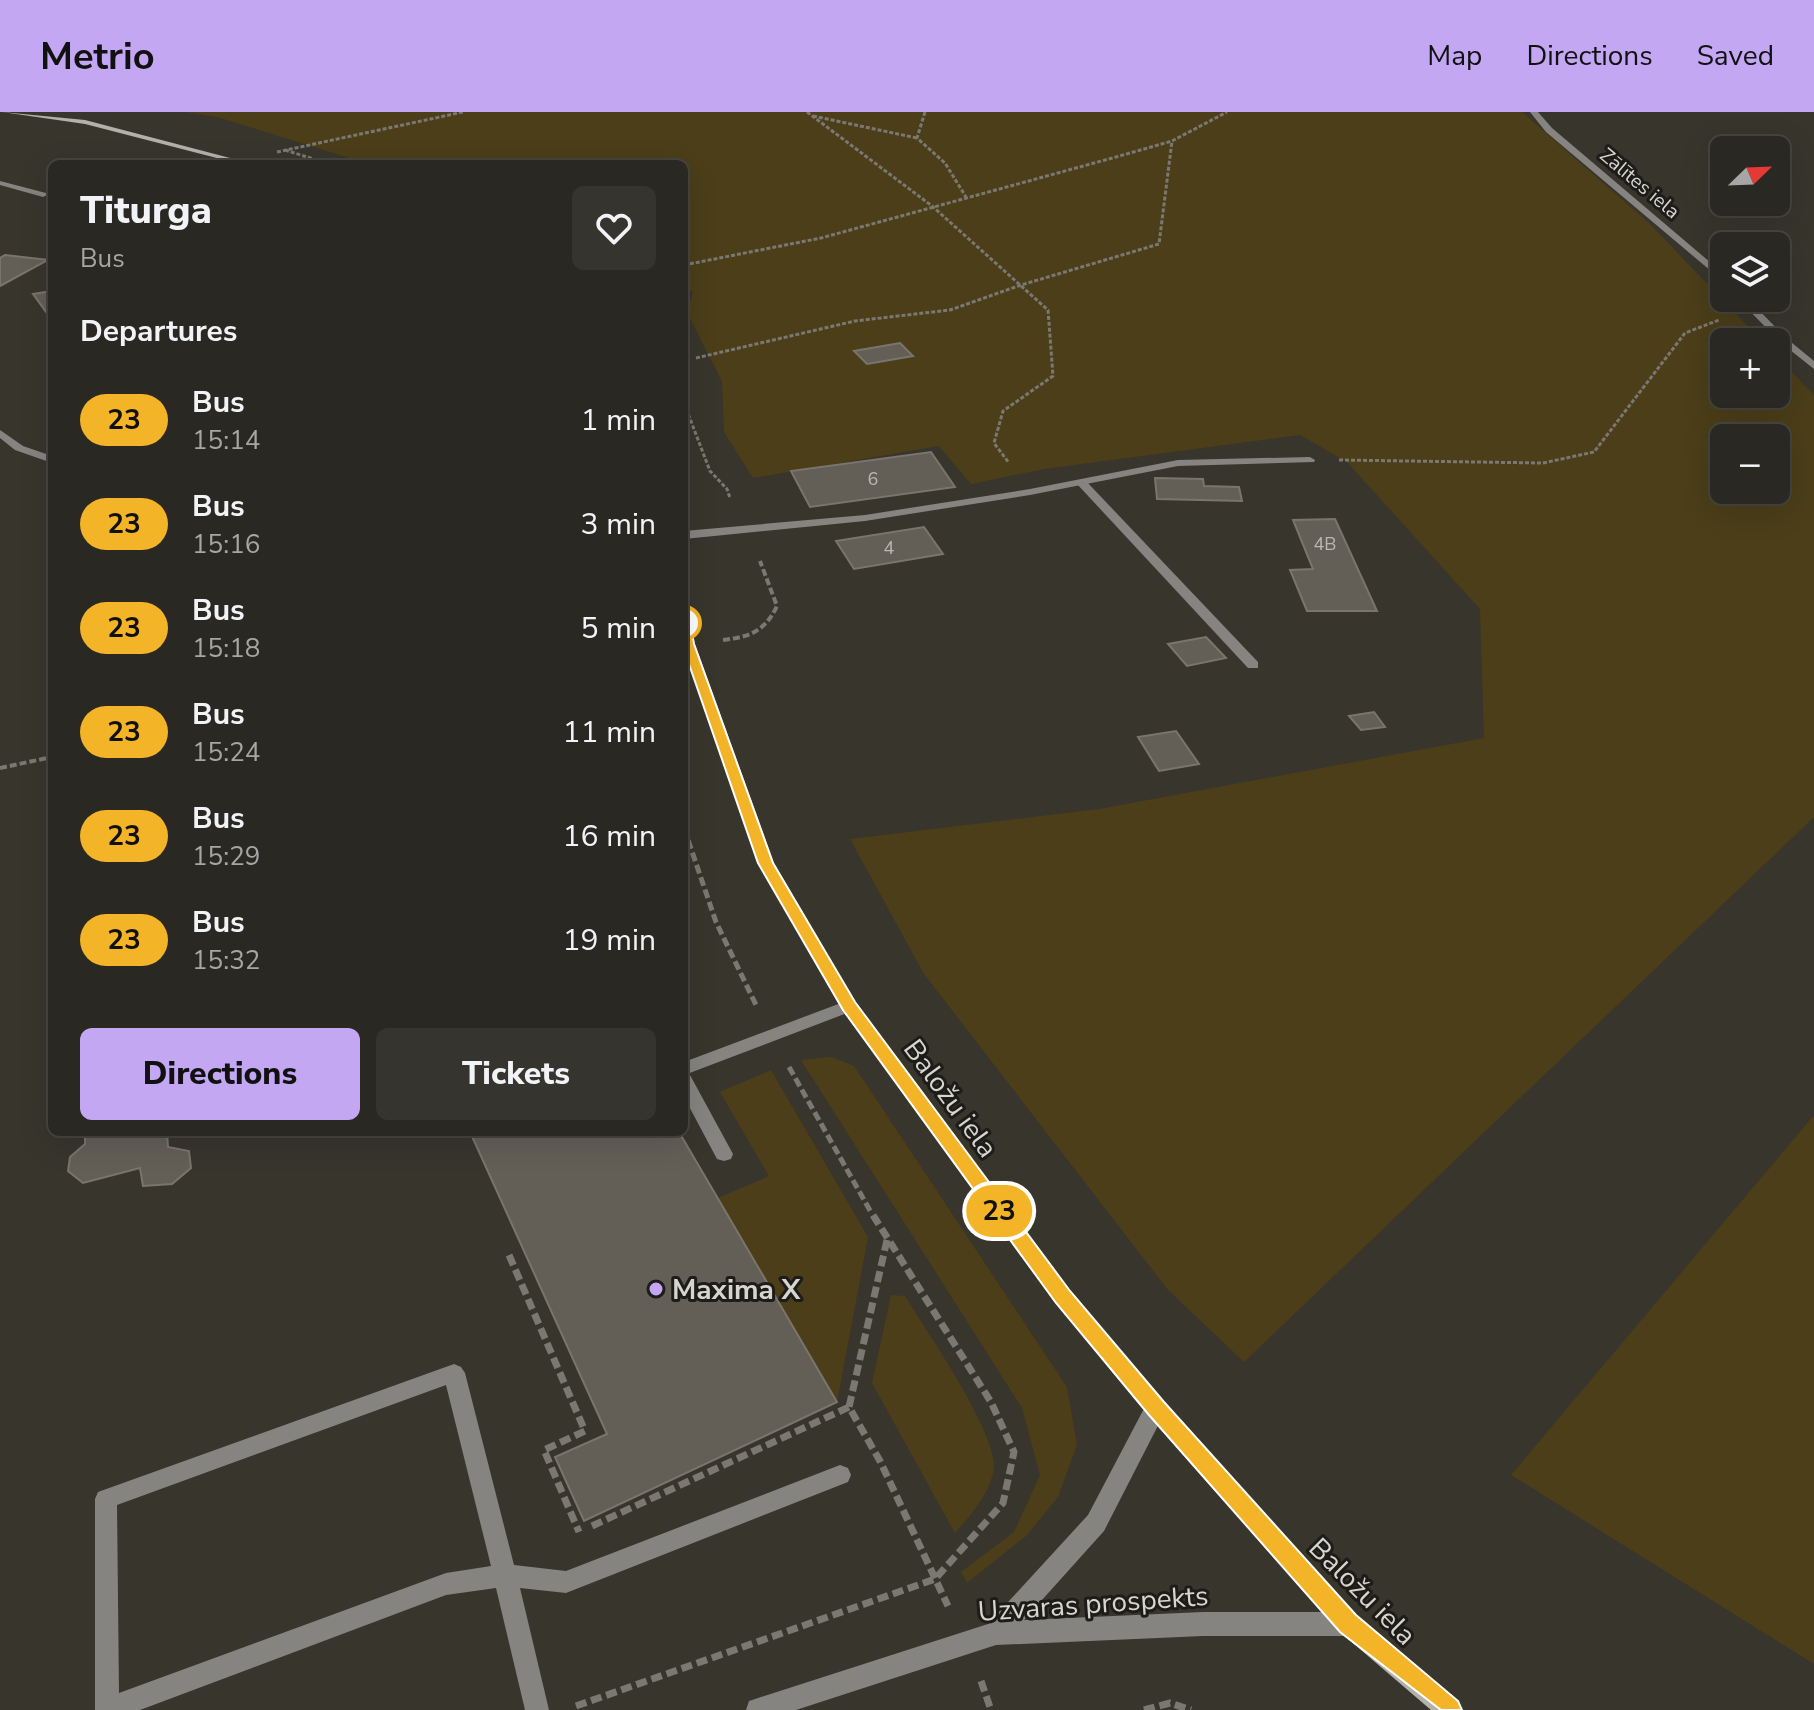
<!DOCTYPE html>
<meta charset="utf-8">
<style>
body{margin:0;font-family:"Nunito Sans",sans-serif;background:#36342f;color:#f1f3f6;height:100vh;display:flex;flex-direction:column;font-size:30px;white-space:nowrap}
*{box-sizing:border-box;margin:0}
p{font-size:26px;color:#a5a6a5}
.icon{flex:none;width:44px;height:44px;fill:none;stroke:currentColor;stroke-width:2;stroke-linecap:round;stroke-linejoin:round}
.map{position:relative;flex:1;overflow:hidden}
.sheet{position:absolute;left:48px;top:48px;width:640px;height:976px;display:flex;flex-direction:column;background:#2a2822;border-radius:12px;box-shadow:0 8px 32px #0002,0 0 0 2px #464440}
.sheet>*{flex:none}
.badge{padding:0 16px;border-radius:26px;font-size:28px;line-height:52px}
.needle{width:52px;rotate:67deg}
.buttons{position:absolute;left:1710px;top:24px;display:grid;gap:16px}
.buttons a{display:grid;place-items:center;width:80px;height:80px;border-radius:12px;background:#2a2822;box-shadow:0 8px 32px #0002,0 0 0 2px #464440;font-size:40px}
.map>.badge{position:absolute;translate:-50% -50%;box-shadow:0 0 0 4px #fff}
h2{padding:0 32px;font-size:30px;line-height:72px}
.round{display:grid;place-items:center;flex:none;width:84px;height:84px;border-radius:12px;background:#36342f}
.head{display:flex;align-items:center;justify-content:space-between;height:136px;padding:0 32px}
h1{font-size:38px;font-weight:800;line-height:60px}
.cta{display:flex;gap:16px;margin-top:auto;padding:16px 32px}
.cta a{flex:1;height:92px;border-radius:12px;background:#c3a7f2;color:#111;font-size:32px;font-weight:800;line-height:92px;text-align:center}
.cta a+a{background:#36342f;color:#f1f3f6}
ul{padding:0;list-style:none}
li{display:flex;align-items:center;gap:24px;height:104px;padding:0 32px}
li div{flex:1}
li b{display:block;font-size:30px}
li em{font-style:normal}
li .badge{min-width:88px;font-weight:700;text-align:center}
header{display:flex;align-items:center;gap:48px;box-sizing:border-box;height:112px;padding:0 40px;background:#c3a7f2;color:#111}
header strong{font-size:38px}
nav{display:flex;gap:44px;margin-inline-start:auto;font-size:28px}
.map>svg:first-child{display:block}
.green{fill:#4b3e19;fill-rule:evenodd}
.building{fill:#635f57;stroke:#79756c;stroke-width:2}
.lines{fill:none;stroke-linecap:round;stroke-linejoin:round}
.path-far3{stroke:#7b7872;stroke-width:3;stroke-dasharray:4 2;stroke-linecap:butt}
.path-far2{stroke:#7b7872;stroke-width:4;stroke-dasharray:7 3;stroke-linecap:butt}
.path-far1{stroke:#7b7872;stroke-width:5;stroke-dasharray:9 4;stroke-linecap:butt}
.path{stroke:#7b7872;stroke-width:7;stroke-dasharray:11 5;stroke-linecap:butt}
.service{fill:#868480;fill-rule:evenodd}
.minor{fill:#868480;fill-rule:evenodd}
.secondary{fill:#b3b1aa;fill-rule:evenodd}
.line{fill:#f4b427;stroke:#fff;stroke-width:2}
.stop-dot{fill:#fff;stroke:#f4b427;stroke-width:4}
.poi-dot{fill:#c3a7f2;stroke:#1e1c19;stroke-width:3}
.labels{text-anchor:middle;stroke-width:6;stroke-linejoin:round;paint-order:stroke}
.far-number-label{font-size:18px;fill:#b9b8b2}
.far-street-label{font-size:20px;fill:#d6d5d0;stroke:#1e1c19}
.near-street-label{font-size:28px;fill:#d6d5d0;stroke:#1e1c19}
.near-poi-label{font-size:28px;font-weight:bold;fill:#d6d5d0;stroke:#1e1c19;text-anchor:start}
</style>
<header>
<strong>Metrio</strong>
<nav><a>Map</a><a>Directions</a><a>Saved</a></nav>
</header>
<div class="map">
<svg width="1814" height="1598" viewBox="0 0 1814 1598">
<rect width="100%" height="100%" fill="#38352d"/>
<g class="green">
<path d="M185,0H1522L1649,111L1763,230H1724V282H1776V244L1814,283V705L1244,1250L1168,1178L924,862L850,727L1099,697L1484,626L1480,497L1347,350L1300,323L1044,357L971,372L939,334L753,366L724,320L722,269L687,201L693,180L684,174V52H369L217,5ZM1724,326H1776V378H1724Z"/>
<polygon points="831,945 854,954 1067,1275 1077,1333 1058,1385 1026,1424 967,1471 961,1460 1014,1420 1040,1363 1022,1296 801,948"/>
<polygon points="771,958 868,1125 837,1290 718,1086 769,1064 720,980"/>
<polygon points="1814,1003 1814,1552 1511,1363"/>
<path d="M891,1183L905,1184C927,1220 993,1315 994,1353C994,1376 970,1405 955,1421L872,1271Z"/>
</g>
<g class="building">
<polygon points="5,143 48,148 0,174 0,146"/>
<polygon points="52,179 52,204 49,204 33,182"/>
<polygon points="900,231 913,244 867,252 854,239"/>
<polygon points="931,340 955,375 810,395 791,359"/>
<polygon points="1155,366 1203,367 1204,374 1239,375 1242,389 1157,387"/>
<polygon points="1335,407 1377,499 1307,499 1290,458 1313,457 1293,408"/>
<polygon points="924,415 943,442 854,457 836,429"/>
<polygon points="1206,525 1226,546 1187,554 1168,532"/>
<polygon points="1374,600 1385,615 1361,618 1349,604"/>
<polygon points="1176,619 1199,652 1159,659 1138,625"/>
<polygon points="52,716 52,770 47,771 47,718"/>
<polygon points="85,1020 167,1020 168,1035 189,1039 191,1056 172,1072 143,1074 140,1056 83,1071 68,1059 70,1045 85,1032"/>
<polygon points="470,1020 679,1020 837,1290 584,1409 555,1345 607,1322"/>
</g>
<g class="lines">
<g class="path-far3">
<polyline points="807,0 932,94 1048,198 1053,264 1003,299 994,331 1009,351"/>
<polyline points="925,0 917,26 945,51 966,85"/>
<polyline points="813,4 917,26"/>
<polyline points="285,38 329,52"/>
<polyline points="277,40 463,0"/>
<polyline points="684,153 821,126 1116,45 1172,29 1227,0"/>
<polyline points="696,246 855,209 950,198 1021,173 1159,132 1172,29"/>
<polyline points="684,291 710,359 727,377 730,386"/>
<polyline points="1339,348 1543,351 1594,340 1685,221 1719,208"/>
</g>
<g class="path-far2">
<path d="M723,528C750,525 765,519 777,494L760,449"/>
<polyline points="0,656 52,645"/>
</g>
<g class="path-far1">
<polyline points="684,716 716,810 756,893"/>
<polyline points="789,955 872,1102"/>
</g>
<g class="path">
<polyline points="887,1128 849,1295 880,1349 948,1494"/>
<polyline points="509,1143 585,1319 544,1338 579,1420"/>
<polyline points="592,1414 849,1295"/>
<polyline points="981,1569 991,1598"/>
<polyline points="576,1594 935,1467 1003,1391 1014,1340 991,1290 871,1100"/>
<polyline points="1144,1598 1170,1591 1191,1598"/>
</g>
<g class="service">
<polygon points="1077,368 1085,368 1258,550 1258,556 1248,556 1077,372"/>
<polygon points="849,888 855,890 858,894 855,898 687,962 690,963 733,1042 731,1047 724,1049 717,1047 684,985 684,950"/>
<path d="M454,1252L461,1255L465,1261L514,1453L566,1459L840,1353L848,1356L851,1363L848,1370L566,1481L520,1476L549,1598H525L496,1476L446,1483L140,1598H95V1387L98,1380ZM446,1273L491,1454L446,1461L119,1581L117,1393Z"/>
</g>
<g class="minor">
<polygon points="1530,0 1538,0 1552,16 1724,162 1724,170 1546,20"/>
<polygon points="0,69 46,81 47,83 43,85 0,73"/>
<polygon points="1737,186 1747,186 1786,226 1814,249 1814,257 1780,230"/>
<polygon points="0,318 23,334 52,344 52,351 15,338 0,326"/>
<polygon points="1310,345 1315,348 1314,350 1178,354 1030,383 865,409 684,427 684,419 865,403 1030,377 1178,348"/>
<polygon points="1156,1286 1164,1289 1167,1296 1104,1419 1024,1508 1203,1500 1348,1500 1356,1504 1360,1512 1356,1520 1348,1524 1203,1524 996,1533 796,1598 746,1598 749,1589 758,1586 988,1512 1088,1403 1148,1289"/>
</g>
<g class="secondary">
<polygon points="2,0 85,8 253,52 240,52 85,12"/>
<polygon points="684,507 690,511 695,532 774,751 855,890 1070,1179 1164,1289 1356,1504 1459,1589 1462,1598 1431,1598 1340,1520 1148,1303 1056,1191 843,898 758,751 684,539"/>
</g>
</g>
<polygon class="line" points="684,507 690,511 694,532 773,751 855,890 1070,1179 1164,1290 1356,1503 1458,1589 1462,1598 1441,1598 1340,1520 1149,1303 1056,1191 843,898 758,751 682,532 678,511"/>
<circle class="stop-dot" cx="684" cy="511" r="16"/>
<circle class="poi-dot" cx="656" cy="1177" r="8"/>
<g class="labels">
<g class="far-number-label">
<text x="873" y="373">6</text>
<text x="1325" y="438">4B</text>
<text x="889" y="442">4</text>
</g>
<g class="far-street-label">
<text transform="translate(1640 71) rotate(40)" y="7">Zālītes iela</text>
</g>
<g class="near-street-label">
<text transform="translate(951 986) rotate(54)" y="10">Baložu iela</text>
<text transform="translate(1363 1479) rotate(45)" y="10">Baložu iela</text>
<text transform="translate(1093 1491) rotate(-4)" y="10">Uzvaras prospekts</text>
</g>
<g class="near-poi-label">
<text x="672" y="1187">Maxima X</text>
</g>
</g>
</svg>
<div class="buttons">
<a><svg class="needle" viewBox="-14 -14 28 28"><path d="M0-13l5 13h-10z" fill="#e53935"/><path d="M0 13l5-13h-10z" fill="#a5a6a5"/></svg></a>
<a><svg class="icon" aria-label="layers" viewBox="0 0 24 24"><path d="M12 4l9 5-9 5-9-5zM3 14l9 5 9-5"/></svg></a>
<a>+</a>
<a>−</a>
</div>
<b class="badge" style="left:999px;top:1099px;background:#f4b427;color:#111">23</b>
<section class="sheet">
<div class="head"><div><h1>Titurga</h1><p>Bus</p></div><a class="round"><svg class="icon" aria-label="heart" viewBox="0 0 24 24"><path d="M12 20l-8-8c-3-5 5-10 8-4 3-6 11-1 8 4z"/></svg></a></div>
<h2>Departures</h2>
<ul>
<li><span class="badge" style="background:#f4b427;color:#111">23</span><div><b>Bus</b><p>15:14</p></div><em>1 min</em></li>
<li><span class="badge" style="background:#f4b427;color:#111">23</span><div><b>Bus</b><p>15:16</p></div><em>3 min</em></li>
<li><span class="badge" style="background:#f4b427;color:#111">23</span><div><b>Bus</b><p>15:18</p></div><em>5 min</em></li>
<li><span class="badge" style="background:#f4b427;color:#111">23</span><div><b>Bus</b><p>15:24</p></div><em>11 min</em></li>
<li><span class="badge" style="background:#f4b427;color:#111">23</span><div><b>Bus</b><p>15:29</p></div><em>16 min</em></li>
<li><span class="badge" style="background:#f4b427;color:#111">23</span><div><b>Bus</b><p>15:32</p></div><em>19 min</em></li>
</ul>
<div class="cta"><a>Directions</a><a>Tickets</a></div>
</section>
</div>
